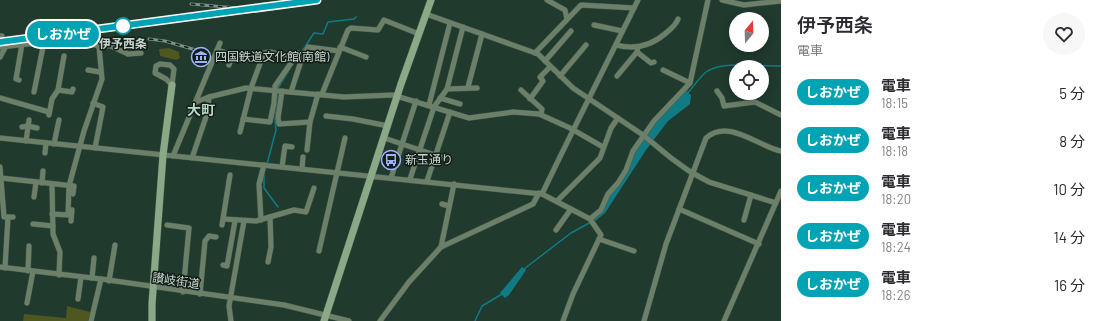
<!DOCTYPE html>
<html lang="ja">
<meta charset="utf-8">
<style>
body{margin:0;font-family:Barlow,"Noto Sans JP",sans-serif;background:#f7f7f7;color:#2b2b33;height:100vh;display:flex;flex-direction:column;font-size:15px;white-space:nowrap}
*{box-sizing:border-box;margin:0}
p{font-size:13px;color:#7c7c81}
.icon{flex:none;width:22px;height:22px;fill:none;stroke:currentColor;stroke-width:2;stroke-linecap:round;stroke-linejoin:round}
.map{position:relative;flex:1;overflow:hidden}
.sheet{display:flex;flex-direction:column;background:#fff;width:320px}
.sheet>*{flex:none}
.badge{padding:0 8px;border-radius:13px;font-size:14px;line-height:26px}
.needle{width:26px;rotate:19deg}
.fabs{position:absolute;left:729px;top:12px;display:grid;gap:8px}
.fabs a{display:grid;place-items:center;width:40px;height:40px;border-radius:50%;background:#fff;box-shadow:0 2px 10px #0003;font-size:20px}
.map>.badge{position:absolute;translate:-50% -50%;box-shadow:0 0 0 2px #fff}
.round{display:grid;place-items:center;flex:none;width:42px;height:42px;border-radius:21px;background:#f7f7f7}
.head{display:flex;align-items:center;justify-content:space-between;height:68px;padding:0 16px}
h1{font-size:19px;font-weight:600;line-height:30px}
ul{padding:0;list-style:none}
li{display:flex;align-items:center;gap:12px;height:48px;padding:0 16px}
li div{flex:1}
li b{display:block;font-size:15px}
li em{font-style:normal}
li .badge{min-width:44px;font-weight:700;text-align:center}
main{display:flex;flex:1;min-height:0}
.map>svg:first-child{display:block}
.green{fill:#4d571f}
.water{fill:#117b85}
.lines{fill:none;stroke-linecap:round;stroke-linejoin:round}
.stream{stroke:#117b85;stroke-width:1.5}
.street-casing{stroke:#3e564a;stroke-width:6}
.secondary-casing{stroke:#3e564a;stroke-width:8}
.street{stroke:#6c7f69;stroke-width:5}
.secondary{stroke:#8ba986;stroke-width:7}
.rail-casing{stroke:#7c9086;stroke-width:3}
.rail{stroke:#131e18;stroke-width:1.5;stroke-dasharray:4.5;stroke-linecap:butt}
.line-casing{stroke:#fff;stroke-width:9}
.line{stroke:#00a3b4;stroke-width:6}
.stop-dot{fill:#fff;stroke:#00a3b4;stroke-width:2}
.labels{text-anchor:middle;stroke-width:3;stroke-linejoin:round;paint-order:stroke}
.stop-label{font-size:12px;font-weight:bold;fill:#c7d6ce;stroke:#131e18}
.poi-label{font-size:12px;fill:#c7d6ce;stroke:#131e18;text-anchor:start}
.street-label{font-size:12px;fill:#c7d6ce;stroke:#131e18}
.quarter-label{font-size:14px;font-weight:bold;fill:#bad8c8;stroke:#131e18}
</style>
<main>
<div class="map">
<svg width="781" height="321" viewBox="0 0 781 321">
<rect width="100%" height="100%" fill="#203a2d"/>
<g class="green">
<polygon points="169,48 179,52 180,58 176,60 160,56 159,49"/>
<polygon points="67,306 90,312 88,321 23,321 24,314 66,318"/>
</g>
<g class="water">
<polygon points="690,86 687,92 691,95 690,104 668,121 646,150 605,213 594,222 595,218 603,211 606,202 633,155 655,122"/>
<polygon points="522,267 526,270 509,295 505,298 500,293"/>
</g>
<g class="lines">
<g class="stream">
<polyline points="301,53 314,33 323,34 328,22 354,19 356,17"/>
<path d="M687,94C693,87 699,78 706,72C722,60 761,67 781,66"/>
<polyline points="267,164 276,130 275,120 278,88 291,67"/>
<polyline points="264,175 264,188 278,207"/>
<polyline points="524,269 571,233 591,222"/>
<polyline points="475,321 482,306 502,294"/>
</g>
<g class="street-casing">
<g id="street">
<polyline points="547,0 565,10 567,19"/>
<polyline points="722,0 744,5 781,1"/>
<polyline points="426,14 538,54 573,88 643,135 671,158 689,171 709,182 776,203"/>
<polyline points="594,25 622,31"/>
<polyline points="0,36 2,36"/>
<path d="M616,45C635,50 651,46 666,33C671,29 676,25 678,19"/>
<polyline points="0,47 47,42 111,46 128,54 141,53"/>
<polyline points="340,47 366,57"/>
<polyline points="217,50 239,57"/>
<polyline points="637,52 651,63 654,62"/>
<polyline points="535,53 581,5 634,8"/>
<polyline points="0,57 6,46"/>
<polyline points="545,61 571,31"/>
<polygon points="160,64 170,65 174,69 172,85 166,79 155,73 156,66"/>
<polyline points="229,65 233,55"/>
<polyline points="88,70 100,72"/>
<polyline points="663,70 690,83"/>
<polyline points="560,76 586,45"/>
<polyline points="617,76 637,52 638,47"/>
<polyline points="19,80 16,79 22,44"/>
<polyline points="468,87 482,34"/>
<polyline points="447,89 477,88"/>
<polyline points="58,90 72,92 73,89"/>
<polyline points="521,90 542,109 541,114"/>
<polyline points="282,91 278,118 279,124 310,122 318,94"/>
<polyline points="717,91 722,98 724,106 755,102 781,115"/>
<polyline points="34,92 44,42"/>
<polyline points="291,92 301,61 308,47 339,51"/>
<polyline points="322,94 348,30 351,28 378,30 384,20 419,34"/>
<polyline points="0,98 49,112"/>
<polyline points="440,98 460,104"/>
<polyline points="530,99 543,81 540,77 550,67"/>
<polyline points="196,102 209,97 246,88 344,97 393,95 469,118 513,112 539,114 570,128 603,147"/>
<polyline points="93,103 103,107 95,148"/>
<polyline points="429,105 450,23"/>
<polyline points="49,115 52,99 58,90 64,56"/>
<polyline points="326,116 353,119 388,126"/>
<polyline points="243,119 270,122 274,103 275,86 298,53 304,54"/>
<polyline points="22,127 28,126 37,128"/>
<polyline points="240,132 251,88 264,53 270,52 294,58"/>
<polyline points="0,138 542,194 590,219 601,235 573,294 563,321"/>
<polyline points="384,138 444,158"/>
<polyline points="26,141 29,120"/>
<polyline points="54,144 59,120"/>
<polyline points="307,150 310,122"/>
<polyline points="45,153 46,143"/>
<polyline points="173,156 220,43"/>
<polyline points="192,158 207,114 209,97"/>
<polyline points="0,167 4,217 13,217"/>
<polyline points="282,167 285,146 292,147"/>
<polyline points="302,169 303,157"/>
<polyline points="1,178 74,186 73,194"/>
<polyline points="391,178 416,101"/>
<polyline points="410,179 434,107 447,89 463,27"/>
<polyline points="427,181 450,112"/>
<polyline points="42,183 43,171"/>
<polyline points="52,184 53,234 60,252 59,275"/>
<path d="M542,194C573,129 606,65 638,0"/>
<polyline points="34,197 36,182"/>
<polyline points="557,201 600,158 611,128 618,118"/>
<polyline points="442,204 449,206"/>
<polyline points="679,209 759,244"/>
<polyline points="52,214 68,215 69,186 84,131 102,79 99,46"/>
<polyline points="224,219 256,221 294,210 306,212 314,188"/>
<polyline points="590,219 601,210 608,194 618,183 626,170 633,151 654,121 690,83 708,0"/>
<polyline points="261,220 259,184 264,165"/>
<polyline points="744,220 751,195"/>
<polyline points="71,221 72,210"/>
<polyline points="33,224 53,226"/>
<polyline points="167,225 189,228 183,292"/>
<polyline points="222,225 230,175"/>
<polyline points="556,230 571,209"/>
<polyline points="599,239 634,251"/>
<polyline points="441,247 454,184"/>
<polyline points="319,251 345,138"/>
<polyline points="268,262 271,247 270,217"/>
<polyline points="223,265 227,266 235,221"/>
<polyline points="0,267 101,279 284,305 349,321"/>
<polyline points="5,268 8,217"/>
<polyline points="28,271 29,246"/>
<polyline points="92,278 94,258"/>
<polyline points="109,281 115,245"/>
<polyline points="200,294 205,241 209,236 216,237"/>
<polyline points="78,299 81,277"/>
<polyline points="27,303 33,271"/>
<polyline points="91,321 101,279"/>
<polyline points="231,321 229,306 244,221"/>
<polyline points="380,321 409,282 441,247 533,204 539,193"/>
<path d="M644,321L666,244L706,138C728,118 757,146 781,151"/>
<polyline points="724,321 781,191"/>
</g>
</g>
<g class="secondary-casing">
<g id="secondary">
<polyline points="152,321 152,304 163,155 172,85"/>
<polyline points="324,321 401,84 431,0"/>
</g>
</g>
<use href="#street" class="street"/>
<use href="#secondary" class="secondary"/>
<g class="rail-casing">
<g id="rail">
<polyline points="191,4 237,8"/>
<polyline points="149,39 165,41 196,50"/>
<polyline points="0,42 317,0"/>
</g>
</g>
<use href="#rail" class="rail"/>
</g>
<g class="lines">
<g class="line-casing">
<polyline id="line" points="0,42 317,0"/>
</g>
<use href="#line" class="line"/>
</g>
<defs>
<g id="museum-ring" transform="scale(1)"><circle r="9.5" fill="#131e18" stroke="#9db4fd" stroke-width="1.5"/><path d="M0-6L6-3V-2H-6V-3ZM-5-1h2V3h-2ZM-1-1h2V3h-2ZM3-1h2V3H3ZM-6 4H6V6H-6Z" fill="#9db4fd"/></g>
<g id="bus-ring" transform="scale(1)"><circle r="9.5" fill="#131e18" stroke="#9db4fd" stroke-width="1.5"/><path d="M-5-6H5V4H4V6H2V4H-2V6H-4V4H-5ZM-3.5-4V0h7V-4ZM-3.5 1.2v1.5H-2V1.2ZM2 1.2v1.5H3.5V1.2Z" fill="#9db4fd"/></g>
</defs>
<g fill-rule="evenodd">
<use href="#museum-ring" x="201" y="57"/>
<use href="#bus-ring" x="391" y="160"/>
</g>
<circle class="stop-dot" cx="123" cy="26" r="8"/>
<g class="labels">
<g class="stop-label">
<text x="123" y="48">伊予西条</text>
</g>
<g class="poi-label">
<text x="215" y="61">四国鉄道文化館(南館)</text>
<text x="405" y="164">新玉通り</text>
</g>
<g class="street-label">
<text transform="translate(176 281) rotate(8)" y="4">讃岐街道</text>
</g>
<g class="quarter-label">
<text x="201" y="115">大町</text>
</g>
</g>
</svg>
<div class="fabs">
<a><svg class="needle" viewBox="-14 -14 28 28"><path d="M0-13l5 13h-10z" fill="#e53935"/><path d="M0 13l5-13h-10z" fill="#7c7c81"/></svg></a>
<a><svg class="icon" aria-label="locate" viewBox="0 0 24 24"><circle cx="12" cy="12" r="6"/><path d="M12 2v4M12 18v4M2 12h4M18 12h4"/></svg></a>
</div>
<b class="badge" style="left:63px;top:34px;background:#00a3b4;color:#fff">しおかぜ</b>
</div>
<section class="sheet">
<div class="head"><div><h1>伊予西条</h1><p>電車</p></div><a class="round"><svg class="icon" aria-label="heart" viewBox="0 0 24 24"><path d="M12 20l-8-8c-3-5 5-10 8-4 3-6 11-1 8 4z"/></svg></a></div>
<ul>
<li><span class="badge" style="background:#00a3b4;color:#fff">しおかぜ</span><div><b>電車</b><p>18:15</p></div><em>5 分</em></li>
<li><span class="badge" style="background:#00a3b4;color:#fff">しおかぜ</span><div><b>電車</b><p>18:18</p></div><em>8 分</em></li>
<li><span class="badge" style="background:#00a3b4;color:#fff">しおかぜ</span><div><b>電車</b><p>18:20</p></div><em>10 分</em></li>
<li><span class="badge" style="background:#00a3b4;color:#fff">しおかぜ</span><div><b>電車</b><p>18:24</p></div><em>14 分</em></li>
<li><span class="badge" style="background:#00a3b4;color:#fff">しおかぜ</span><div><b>電車</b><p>18:26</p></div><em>16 分</em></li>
</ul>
</section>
</main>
